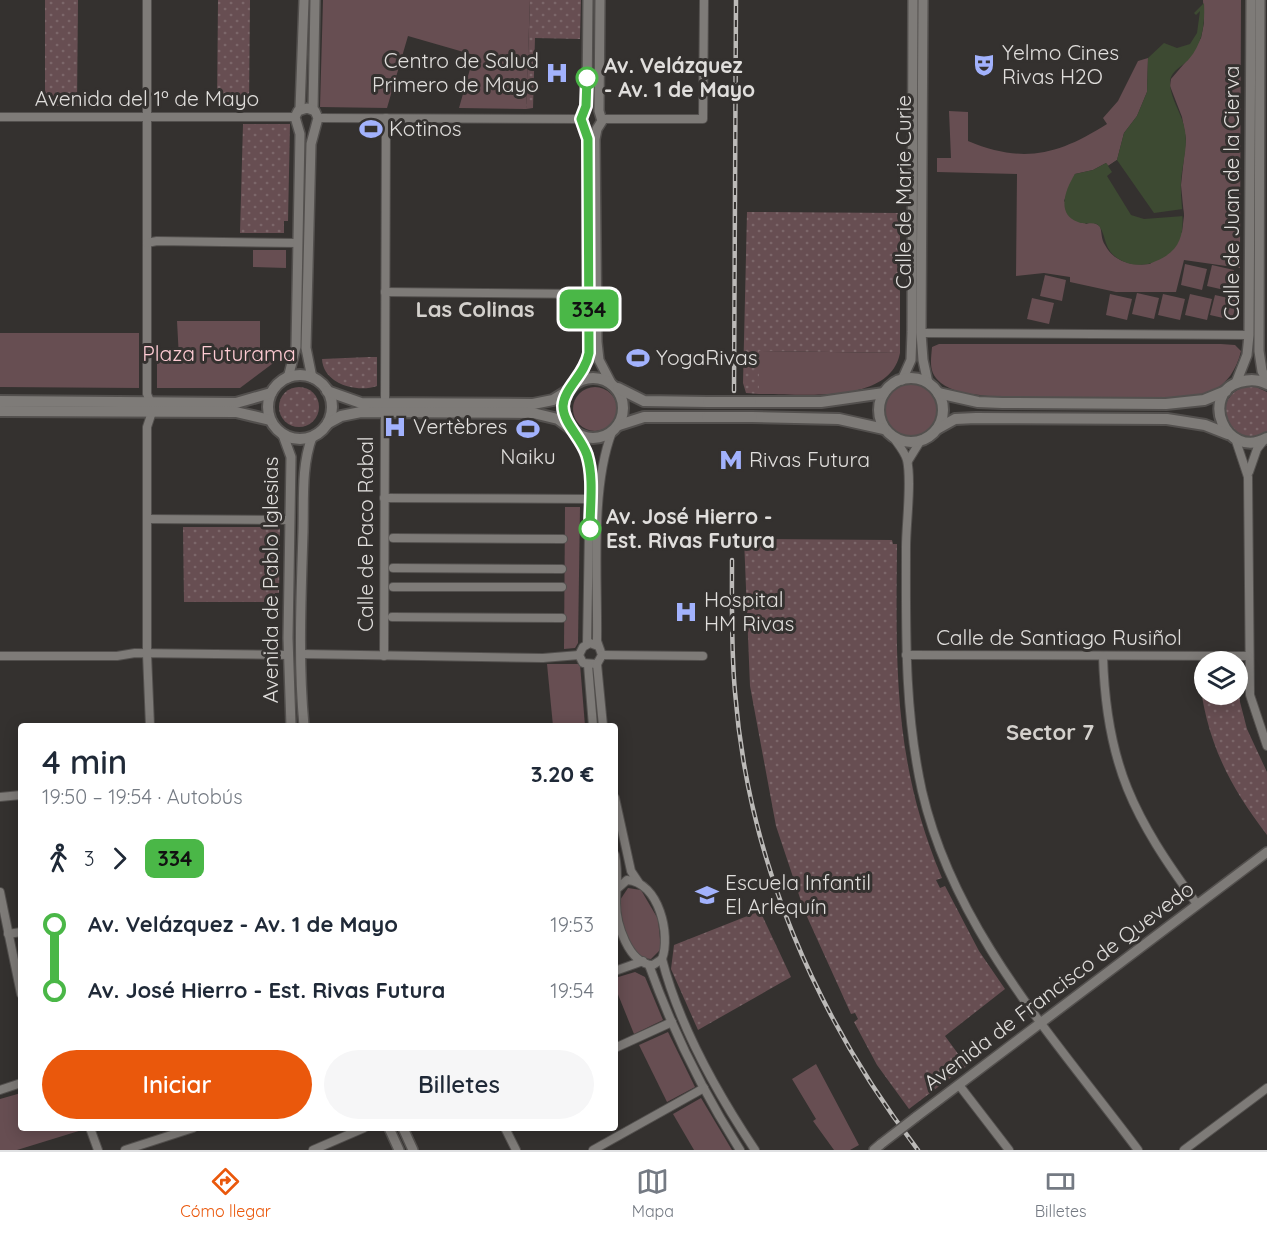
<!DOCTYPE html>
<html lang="es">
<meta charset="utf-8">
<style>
body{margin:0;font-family:Quicksand,sans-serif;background:#f6f6f7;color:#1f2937;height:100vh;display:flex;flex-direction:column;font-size:22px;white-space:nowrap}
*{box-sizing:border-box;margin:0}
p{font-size:20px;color:#747a83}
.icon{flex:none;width:33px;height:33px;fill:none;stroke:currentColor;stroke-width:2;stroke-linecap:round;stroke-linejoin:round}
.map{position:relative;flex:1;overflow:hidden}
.drawer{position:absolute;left:18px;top:723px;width:600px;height:408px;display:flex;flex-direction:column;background:#fff;border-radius:6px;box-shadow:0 3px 15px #0003}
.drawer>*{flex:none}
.badge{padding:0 12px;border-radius:9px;font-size:21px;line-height:39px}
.fabs{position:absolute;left:1194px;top:651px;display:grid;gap:12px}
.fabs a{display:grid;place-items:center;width:54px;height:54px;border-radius:50%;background:#fff;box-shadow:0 3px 15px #0003;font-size:30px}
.map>.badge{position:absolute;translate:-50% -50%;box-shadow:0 0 0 3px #fff}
.legs{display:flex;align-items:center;gap:9px;height:66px;padding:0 24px;font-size:20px}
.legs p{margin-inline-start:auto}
.headline{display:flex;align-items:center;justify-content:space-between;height:102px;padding:0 24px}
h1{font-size:33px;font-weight:600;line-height:45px}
.action{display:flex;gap:12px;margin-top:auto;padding:12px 24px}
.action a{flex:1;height:69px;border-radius:36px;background:#ea580c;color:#fff;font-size:24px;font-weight:600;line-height:69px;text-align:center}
.action a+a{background:#f6f6f7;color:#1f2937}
ul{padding:0 24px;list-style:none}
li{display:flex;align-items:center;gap:21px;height:66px;font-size:22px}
li i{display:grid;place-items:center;width:9px;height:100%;margin:0 8px;background:currentColor}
li i::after{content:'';width:15px;height:15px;margin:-8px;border:4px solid;border-radius:50%;background:#fff}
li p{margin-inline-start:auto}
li:first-child i{background:linear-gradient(#0000 50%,currentColor 0)}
li:last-child i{background:linear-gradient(currentColor 50%,#0000 0)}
.menu{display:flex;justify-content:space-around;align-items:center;height:84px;border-top:2px solid #e0e1e3;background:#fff;font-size:16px;color:#747a83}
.menu a{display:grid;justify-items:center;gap:3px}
.menu .selected{color:#ea580c}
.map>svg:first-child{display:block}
.grass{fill:url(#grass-dots)}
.park{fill:#674e52}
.water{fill:#3d4a32}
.pier{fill:#34312f}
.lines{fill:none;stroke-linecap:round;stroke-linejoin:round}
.minor-casing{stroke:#53504e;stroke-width:10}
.tertiary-casing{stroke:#53504e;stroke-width:12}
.secondary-casing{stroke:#53504e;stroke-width:14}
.minor{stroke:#7e7b78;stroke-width:8}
.tertiary{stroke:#7e7b78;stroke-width:9}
.secondary{stroke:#7e7b78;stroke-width:10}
.rail-casing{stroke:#bcbab8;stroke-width:4.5}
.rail{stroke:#34312f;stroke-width:2;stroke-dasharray:7;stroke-linecap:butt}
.tertiary-bridge-casing{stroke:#53504e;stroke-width:12;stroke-linecap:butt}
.secondary-bridge-casing{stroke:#53504e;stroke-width:14;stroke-linecap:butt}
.tertiary-bridge{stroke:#7e7b78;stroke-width:9}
.secondary-bridge{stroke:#7e7b78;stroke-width:10}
.line-1-casing{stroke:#fff;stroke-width:14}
.line-1{stroke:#4ab747;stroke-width:9}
.stop-1-dot{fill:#fff;stroke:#4ab747;stroke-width:3}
.labels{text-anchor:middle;stroke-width:6;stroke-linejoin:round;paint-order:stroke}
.poi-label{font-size:21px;fill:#e0dedc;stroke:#34312f;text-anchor:start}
.stop-label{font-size:21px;font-weight:bold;fill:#e0dedc;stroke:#34312f;text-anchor:start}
.street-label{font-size:21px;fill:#e0dedc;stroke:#34312f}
.park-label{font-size:21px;fill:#fecbd3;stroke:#34312f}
.neighbourhood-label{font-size:22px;font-weight:bold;fill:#d4d1cd;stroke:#34312f}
</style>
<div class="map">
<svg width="1267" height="1150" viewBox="0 0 1267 1150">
<defs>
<pattern id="grass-dots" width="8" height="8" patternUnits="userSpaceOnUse" patternTransform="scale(1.5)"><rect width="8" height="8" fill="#674e52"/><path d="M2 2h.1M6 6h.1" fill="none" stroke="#7c676a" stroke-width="1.8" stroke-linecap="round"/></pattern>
</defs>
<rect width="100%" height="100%" fill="#34312f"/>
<g class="grass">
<polygon points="45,0 78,0 77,106 45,106"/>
<polygon points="218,0 250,0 249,107 217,107"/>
<polygon points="530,0 581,0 580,39 535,38 533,108 526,109"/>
<polygon points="243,124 290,124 288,221 284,221 284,233 240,233"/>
<polygon points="747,212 900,213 900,353 759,351 759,394 746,393 743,383"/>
<path d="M369,357H377V386C357,393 323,384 322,359Z"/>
<path d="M1246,386H1254L1267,392V433C1226,451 1207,399 1246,386Z"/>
<circle cx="299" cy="407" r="20"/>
<polygon points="183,527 280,527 279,593 275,593 275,602 184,602"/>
<path d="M744,539L892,540L893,544H897C896,667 893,762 942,878L936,880L940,888L945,886L979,951L1005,989L945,1036L967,1066L949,1079L946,1076L940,1080L942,1084L909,1109L877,1065L854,1022L858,1019L855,1013L851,1014L804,910L776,826L750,686Z"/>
<path d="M1198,665H1204V694H1238V680L1240,702L1247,729L1267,772V835C1225,780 1204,735 1198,665Z"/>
<polygon points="760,911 791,977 698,1030 671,969 674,945"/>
</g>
<g class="park">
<polygon points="323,0 530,0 526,109 459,108 474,55 408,36 387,108 320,107"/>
<path d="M1203,0H1241L1240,268L1184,260L1176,292H1116L1070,282V277L1044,273L1016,276L1017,174L937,172V158H951L949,111L968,112V141C1023,164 1058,155 1107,124L1103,118L1118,101L1138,61L1148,58L1147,92L1137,116L1124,133L1117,160L1108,166L1106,163L1093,170L1075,174L1064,201L1086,224L1092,222L1100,226C1102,233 1101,239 1105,245C1114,262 1132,266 1150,264L1182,232L1184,216L1181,185L1186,139L1182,117L1170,86L1171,79L1189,58L1201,38L1204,23Z"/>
<polygon points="253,250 286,250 286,268 253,267"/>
<polygon points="1185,264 1207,269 1202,290 1181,285"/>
<polygon points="1212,265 1234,270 1229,291 1207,286"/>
<polygon points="1045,275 1066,280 1062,301 1040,296"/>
<polygon points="1137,293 1159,298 1154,319 1132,314"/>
<polygon points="1110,294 1132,299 1127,320 1106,315"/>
<polygon points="1163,294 1185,299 1180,320 1158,315"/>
<polygon points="1190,294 1212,299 1207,320 1185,315"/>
<polygon points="1215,295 1237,300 1232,320 1210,315"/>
<polygon points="1032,298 1054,303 1049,324 1027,319"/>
<polygon points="177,321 260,321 260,358 280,358 240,388 157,388 157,358 179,358"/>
<polygon points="0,333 139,333 139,388 0,387"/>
<path d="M939,344H1221L1235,345L1241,351C1237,368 1227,386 1209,392C1175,403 1121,398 1085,397C1051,397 1014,400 980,395C967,394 951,391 941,383C928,373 931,361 932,347Z"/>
<path d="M759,351L900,353C890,406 799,393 759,394Z"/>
<circle cx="911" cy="410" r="27"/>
<circle cx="595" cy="409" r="22"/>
<polygon points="565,507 580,507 578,643 575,648 564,649"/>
<polygon points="547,664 580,664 585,726 553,726"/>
<path d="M628,888L641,890L658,919L661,949L651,959C627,959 621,918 620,900Z"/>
<polygon points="635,972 645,977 663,1020 634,1034 615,987 615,978"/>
<polygon points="668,1032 695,1087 667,1102 639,1045"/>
<polygon points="816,1064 859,1145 850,1150 834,1150 813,1121 816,1119 792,1079"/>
<polygon points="21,1093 21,1128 82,1130 17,1150 0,1150 0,1099"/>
<polygon points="701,1098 732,1150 694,1150 673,1114"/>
</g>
<path class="water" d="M1204,3C1205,23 1203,43 1189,59C1182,67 1170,71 1170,83C1170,99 1183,115 1185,131C1188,147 1182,165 1181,181C1179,213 1195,245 1156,261C1144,267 1129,266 1117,258C1102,247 1107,233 1097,224C1090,222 1085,225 1078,222C1056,214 1065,190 1075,174L1093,170L1106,163L1109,166L1117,160L1124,133L1137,116L1147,92L1148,58L1164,43L1177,48L1190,44L1197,33L1200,11L1196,15L1194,13Z"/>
<polygon class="pier" points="1117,160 1154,213 1183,209 1184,216 1144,219 1131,215 1107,176 1112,172 1108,166"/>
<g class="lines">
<g class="minor-casing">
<g id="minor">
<polyline points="147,0 147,394 151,403"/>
<polyline points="0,117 295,117"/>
<polyline points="318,118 581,119"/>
<polyline points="602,119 703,119 704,0"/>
<polyline points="147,243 157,241 298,243"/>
<polyline points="385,292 589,294"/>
<polyline points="921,333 1249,335"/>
<polyline points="385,403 386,118"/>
<polyline points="577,434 590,471 587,644"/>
<path d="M893,437C898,444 905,452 907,460C912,481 906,524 906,547C906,629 904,710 922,791C954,930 1055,1039 1138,1150"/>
<polyline points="1235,438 1248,477 1250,695 1267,746"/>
<polyline points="908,461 921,440"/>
<polyline points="1249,472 1257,449 1264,440"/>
<polyline points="384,498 590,499"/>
<polyline points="147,519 290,520"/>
<polyline points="393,538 563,539"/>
<polyline points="393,568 562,569"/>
<polyline points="393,587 562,587"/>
<polyline points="392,617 562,618"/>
<path d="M598,646L590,643L583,647L579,655L583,663L597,664L602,655L597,641C598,579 590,489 612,432"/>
<polyline points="301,654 543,658 579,655"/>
<polyline points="602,655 703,656"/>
<polyline points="906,655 1248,656"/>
<polyline points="0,656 117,656 135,653 288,655"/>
<polyline points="384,656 385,413"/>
<path d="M1103,656C1106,765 1134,818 1197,904"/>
<polyline points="597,664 603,726"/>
<polyline points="588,665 593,726"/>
<polyline points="150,726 147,654 147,427 152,412"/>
<polyline points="0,797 21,795"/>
<polyline points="615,798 631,871 639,883"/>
<path d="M615,855C619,874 616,885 616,903C616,923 628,964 653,965L662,959C671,935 659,882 627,880L618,888"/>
<polyline points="0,892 21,994"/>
<polyline points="8,934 21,932"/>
<path d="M662,959C679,1026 717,1093 755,1150"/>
<path d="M649,965C672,1029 703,1092 740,1150"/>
<polyline points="615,971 643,961"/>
<polyline points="615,1048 672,1022"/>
<polyline points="959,1085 1009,1150"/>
<polyline points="0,1090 21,1083"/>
<polyline points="90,1128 98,1150"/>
<polyline points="505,1128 516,1150"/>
<polyline points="125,1150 193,1128"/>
<polyline points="313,1150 364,1128"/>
<polyline points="593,1150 704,1088"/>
<polyline points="1184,1150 1267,1088"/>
</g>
</g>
<g class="tertiary-casing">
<g id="tertiary">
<polyline points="600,0 599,111 602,121 597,129 595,139 597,342 599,360 611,383"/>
<polyline points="923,0 921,333 923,360 928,383"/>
<polyline points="1260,0 1259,351 1262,371 1267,380"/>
<polyline points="300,109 304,0"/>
<polyline points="313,110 315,0"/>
<polyline points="288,378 296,347 300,134 295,117 298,111 307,108 315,111 318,118 311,144 306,348 312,378"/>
<polyline points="902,380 911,360 912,332 913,0"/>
<polyline points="576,383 589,353 588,139 581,119 587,100 588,0"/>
<polyline points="1236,383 1247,355 1249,335 1251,0"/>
<polyline points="283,435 291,457 288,638 291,726"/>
<path d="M304,726C298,662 301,597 303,532C304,500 301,467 312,437"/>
<polyline points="916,1117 1267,852"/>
<polyline points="389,1128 399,1150"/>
<polyline points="403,1128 413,1150"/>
<polyline points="874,1150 881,1144"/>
</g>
</g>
<g class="secondary-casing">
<g id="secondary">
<circle cx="300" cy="407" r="32"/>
<circle cx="593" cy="408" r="30"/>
<circle cx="911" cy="410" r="32"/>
<path d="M1267,384C1258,379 1250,379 1240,382C1199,393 1225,461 1267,438"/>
<polyline points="618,388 644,401 708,402"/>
<polyline points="327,391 361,403 533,404 553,400 569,390"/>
<polyline points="938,393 978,402 1002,403 1166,404 1204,400 1226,391"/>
<polyline points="0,401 236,403 271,393"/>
<polyline points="751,402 821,402 884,393"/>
<polyline points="0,411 236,412 270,420"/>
<polyline points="752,417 839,419 884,429"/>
<polyline points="328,423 341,416 361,412 533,413 558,419 570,428"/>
<polyline points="619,425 644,417 707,417"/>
<polyline points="937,429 955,419 976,418 1167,419 1205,425 1228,434"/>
</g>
</g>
<use href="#minor" class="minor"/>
<use href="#tertiary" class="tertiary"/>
<use href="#secondary" class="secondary"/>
<g class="rail-casing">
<g id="rail">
<polyline points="734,391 736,0"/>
<path d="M732,560C732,604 731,648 735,692C748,860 816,1017 918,1150"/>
</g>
</g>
<use href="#rail" class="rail"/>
<g class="tertiary-bridge-casing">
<polyline id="tertiary-bridge" points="881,1144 916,1117"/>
</g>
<g class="secondary-bridge-casing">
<g id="secondary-bridge">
<polyline points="708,402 751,402"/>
<polyline points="707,417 752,417"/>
</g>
</g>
<use href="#tertiary-bridge" class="tertiary-bridge"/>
<use href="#secondary-bridge" class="secondary-bridge"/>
</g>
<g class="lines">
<g class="line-1-casing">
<path id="line-1" d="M587,78L586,106L581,119L588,139L589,353C585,375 564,388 563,406C563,423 581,437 587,455C594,478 590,505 590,529"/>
</g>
<use href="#line-1" class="line-1"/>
</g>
<defs>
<g id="theatre-bare" transform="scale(1.8)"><path d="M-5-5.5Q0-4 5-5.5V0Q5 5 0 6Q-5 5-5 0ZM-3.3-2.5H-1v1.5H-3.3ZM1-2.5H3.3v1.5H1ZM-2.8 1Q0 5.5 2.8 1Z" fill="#a2b2fd" stroke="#34312f" stroke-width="2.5" paint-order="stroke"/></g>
<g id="hospital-bare" transform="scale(1.8)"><path d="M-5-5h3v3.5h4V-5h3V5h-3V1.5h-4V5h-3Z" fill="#a2b2fd" stroke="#34312f" stroke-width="2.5" paint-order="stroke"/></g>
<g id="stadium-bare" transform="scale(1.8)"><path d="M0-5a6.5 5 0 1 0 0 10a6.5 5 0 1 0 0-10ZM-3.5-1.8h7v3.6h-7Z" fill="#a2b2fd" stroke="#34312f" stroke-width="2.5" paint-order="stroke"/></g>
<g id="metro-bare" transform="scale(1.8)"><path d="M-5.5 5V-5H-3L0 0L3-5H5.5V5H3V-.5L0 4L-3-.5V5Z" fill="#a2b2fd" stroke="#34312f" stroke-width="2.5" paint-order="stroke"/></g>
<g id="school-bare" transform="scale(1.8)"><path d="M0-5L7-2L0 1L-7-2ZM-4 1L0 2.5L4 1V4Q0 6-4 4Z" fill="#a2b2fd" stroke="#34312f" stroke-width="2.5" paint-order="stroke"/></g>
</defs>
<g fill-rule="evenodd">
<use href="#theatre-bare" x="984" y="65"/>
<use href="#hospital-bare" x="557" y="73"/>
<use href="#stadium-bare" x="371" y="129"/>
<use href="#stadium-bare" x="638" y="358"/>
<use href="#hospital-bare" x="395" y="427"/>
<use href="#stadium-bare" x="528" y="429"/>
<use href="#metro-bare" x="731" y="460"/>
<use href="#hospital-bare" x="686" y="612"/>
<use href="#school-bare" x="707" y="895"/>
</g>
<g class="stop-1-dot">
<circle cx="587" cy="78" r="10"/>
<circle cx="590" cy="529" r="10"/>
</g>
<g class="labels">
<g class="poi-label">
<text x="1002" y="60">Yelmo Cines<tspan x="1002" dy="24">Rivas H2O</tspan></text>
<text x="539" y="68" text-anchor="end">Centro de Salud<tspan x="539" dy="24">Primero de Mayo</tspan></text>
<text x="389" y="136">Kotinos</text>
<text x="656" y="365">YogaRivas</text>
<text x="413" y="434">Vertèbres</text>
<text x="528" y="464" text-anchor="middle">Naiku</text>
<text x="749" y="467">Rivas Futura</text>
<text x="704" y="607">Hospital<tspan x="704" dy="24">HM Rivas</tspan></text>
<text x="725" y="890">Escuela Infantil<tspan x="725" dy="24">El Arlequín</tspan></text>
</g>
<g class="stop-label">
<text x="604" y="73">Av. Velázquez<tspan x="604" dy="24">- Av. 1 de Mayo</tspan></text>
<text x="606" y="524">Av. José Hierro -<tspan x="606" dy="24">Est. Rivas Futura</tspan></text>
</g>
<g class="street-label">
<text x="147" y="106">Avenida del 1º de Mayo</text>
<text transform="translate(904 192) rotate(-90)" y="7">Calle de Marie Curie</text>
<text transform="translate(1232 193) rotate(-90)" y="7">Calle de Juan de la Cierva</text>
<text transform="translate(366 534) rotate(-90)" y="7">Calle de Paco Rabal</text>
<text transform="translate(271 580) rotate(-90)" y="7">Avenida de Pablo Iglesias</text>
<text x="1059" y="645">Calle de Santiago Rusiñol</text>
<text transform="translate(1059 986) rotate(-37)" y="7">Avenida de Francisco de Quevedo</text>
</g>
<g class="park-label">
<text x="219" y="361">Plaza Futurama</text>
</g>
<g class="neighbourhood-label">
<text x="475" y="317">Las Colinas</text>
<text x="1050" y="740">Sector 7</text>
</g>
</g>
</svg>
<div class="fabs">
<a><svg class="icon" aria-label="layers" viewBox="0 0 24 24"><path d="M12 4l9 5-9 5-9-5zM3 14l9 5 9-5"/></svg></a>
</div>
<b class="badge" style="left:589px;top:309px;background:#4ab747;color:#111">334</b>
<section class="drawer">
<div class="headline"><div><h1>4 min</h1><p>19:50 – 19:54 · Autobús</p></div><b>3.20 €</b></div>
<div class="legs"><svg class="icon" aria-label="walk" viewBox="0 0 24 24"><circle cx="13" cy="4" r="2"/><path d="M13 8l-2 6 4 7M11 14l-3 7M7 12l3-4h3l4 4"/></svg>3<svg class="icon" aria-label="forward" viewBox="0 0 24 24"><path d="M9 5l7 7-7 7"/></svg><b class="badge" style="background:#4ab747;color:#111">334</b></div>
<ul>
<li><i style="color:#4ab747"></i><b>Av. Velázquez - Av. 1 de Mayo</b><p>19:53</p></li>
<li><i style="color:#4ab747"></i><b>Av. José Hierro - Est. Rivas Futura</b><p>19:54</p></li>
</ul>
<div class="action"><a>Iniciar</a><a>Billetes</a></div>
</section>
</div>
<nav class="menu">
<a class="selected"><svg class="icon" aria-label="directions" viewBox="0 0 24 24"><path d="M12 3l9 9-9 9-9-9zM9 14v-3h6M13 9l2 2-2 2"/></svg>Cómo llegar</a>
<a><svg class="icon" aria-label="map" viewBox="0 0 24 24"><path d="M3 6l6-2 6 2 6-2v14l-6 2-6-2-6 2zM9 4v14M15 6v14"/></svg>Mapa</a>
<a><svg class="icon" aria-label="tickets" viewBox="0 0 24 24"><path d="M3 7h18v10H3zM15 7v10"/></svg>Billetes</a>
</nav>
